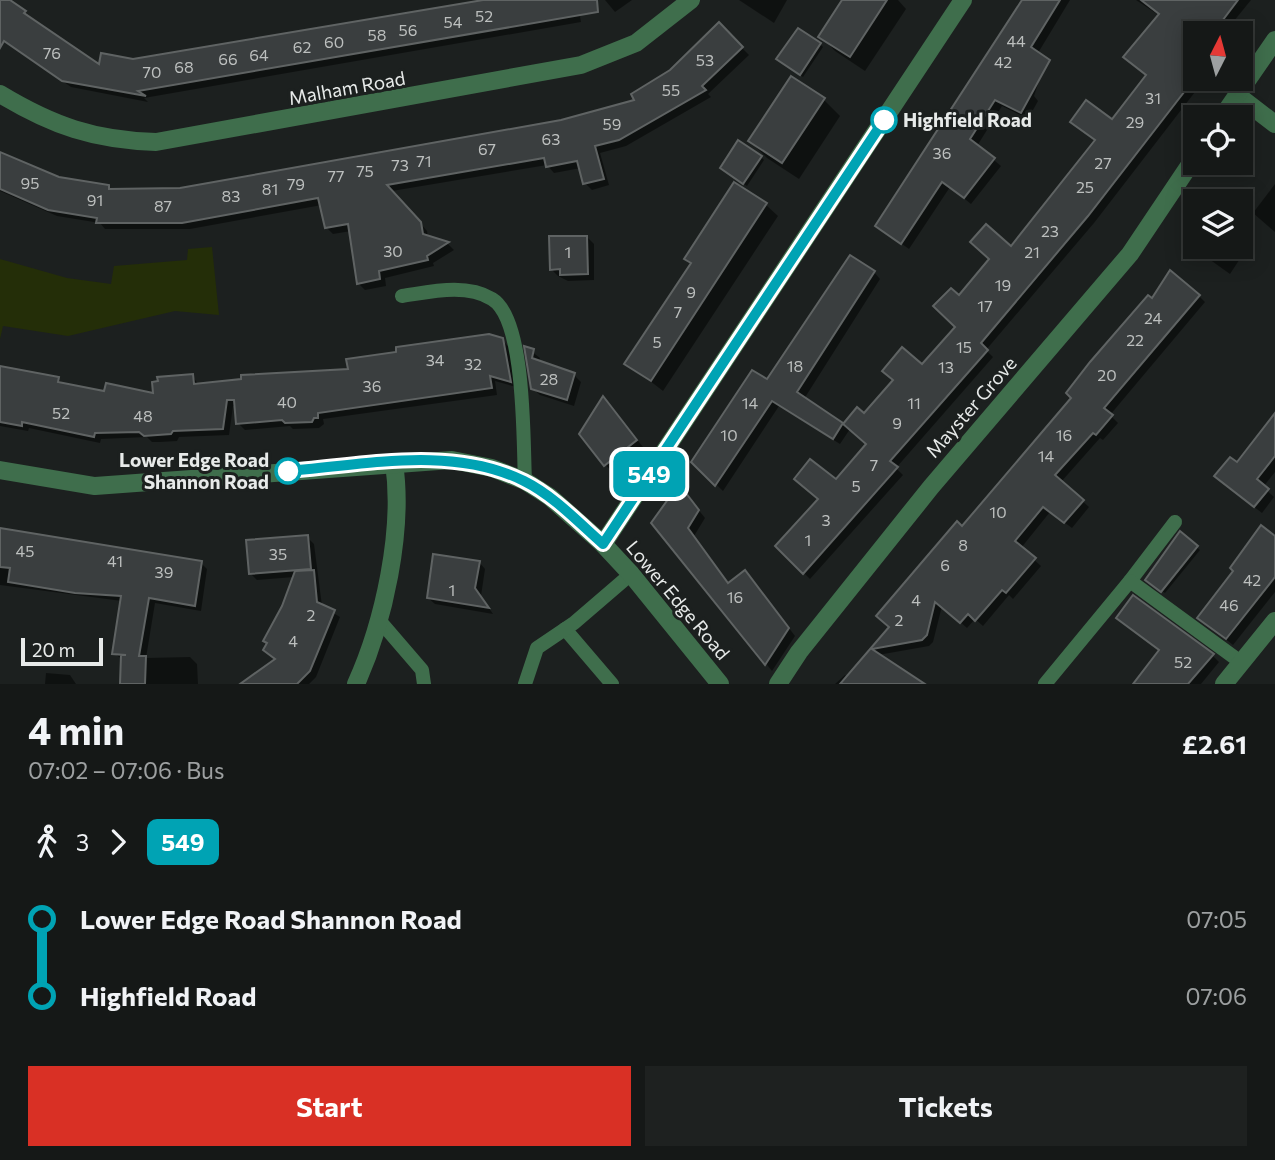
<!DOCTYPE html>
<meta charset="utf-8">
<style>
body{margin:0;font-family:Commissioner,sans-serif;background:#1e2120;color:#f1f3f6;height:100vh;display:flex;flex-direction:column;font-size:26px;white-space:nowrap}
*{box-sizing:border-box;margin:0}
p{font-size:23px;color:#9da0a1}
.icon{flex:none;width:38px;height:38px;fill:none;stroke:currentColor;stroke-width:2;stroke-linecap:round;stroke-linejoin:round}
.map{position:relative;height:684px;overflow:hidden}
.drawer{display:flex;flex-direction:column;background:#151817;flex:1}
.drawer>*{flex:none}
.badge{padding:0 14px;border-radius:10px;font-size:24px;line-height:46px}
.needle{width:46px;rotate:6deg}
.buttons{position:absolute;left:1183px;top:21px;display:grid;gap:14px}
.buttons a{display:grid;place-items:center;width:70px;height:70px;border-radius:0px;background:#151817;box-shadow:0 4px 18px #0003,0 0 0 2px #343736;font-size:35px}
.scale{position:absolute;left:21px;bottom:18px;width:82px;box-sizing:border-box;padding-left:7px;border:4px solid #e7eae9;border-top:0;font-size:19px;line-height:24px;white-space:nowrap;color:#e7eae9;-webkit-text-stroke:5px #1c201f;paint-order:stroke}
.map>.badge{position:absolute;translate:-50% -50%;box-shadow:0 0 0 4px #fff}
.legs{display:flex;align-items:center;gap:10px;height:77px;padding:0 28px;font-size:23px}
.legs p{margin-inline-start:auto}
.overview{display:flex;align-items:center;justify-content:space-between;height:119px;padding:0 28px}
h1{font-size:38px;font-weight:700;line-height:52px}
.button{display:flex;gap:14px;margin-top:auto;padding:14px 28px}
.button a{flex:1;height:80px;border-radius:0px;background:#d93025;color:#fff;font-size:28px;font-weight:700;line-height:80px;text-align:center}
.button a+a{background:#1e2120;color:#f1f3f6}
ul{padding:0 28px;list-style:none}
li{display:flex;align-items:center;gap:24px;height:77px;font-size:26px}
li i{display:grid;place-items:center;width:10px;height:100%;margin:0 9px;background:currentColor}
li i::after{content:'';width:18px;height:18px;margin:-9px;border:5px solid;border-radius:50%;background:#151817}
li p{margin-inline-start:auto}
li:first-child i{background:linear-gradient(#0000 50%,currentColor 0)}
li:last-child i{background:linear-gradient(currentColor 50%,#0000 0)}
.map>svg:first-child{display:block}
.green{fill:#242e08}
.shadow{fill:#0007}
.building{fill:#3a3e3f;stroke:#5f6363;stroke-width:2}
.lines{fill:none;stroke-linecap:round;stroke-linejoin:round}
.service{stroke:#3f6e4c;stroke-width:14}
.minor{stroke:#3f6e4c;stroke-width:18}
.tertiary{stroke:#3f6e4c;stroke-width:18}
.line-1-casing{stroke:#fff;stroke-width:16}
.line-1{stroke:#00a3b4;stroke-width:10}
.stop-1-dot{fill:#fff;stroke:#00a3b4;stroke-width:3.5}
.labels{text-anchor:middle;stroke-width:6;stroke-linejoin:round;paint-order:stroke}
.number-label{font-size:16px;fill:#bcbfbe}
.street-label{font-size:19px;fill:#e7eae9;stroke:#1c201f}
.stop-label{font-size:19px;font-weight:bold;fill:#e7eae9;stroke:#1c201f;text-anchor:start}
</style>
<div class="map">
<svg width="1275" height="684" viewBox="0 0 1275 684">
<rect width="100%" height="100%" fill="#1c201f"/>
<polygon class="green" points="212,247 219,315 175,311 68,336 3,326 0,339 0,259 67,278 111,284 114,266 187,260 188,249"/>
<g class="shadow">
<polygon points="0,0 6,0 100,67 486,0 577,0 581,22 144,98 148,102 71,87 0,37"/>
<polygon points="605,0 632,0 615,12"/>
<polygon points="739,0 787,0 774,23"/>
<polygon points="844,0 898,0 906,9 865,71 835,51 821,36"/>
<polygon points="1025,0 1070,0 1038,53 1046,61 1034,96 1038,101 1028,119 1002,106 977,146 1001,166 971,204 950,187 909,249 877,226"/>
<polygon points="1136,0 1251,0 1225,32 1227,33 1195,33 1195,79 1205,79 1094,223 986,350 993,357 896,468 903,475 810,579 777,546 868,444 850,429 840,444 779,406 723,491 693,462 874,272 880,279 804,399 843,425 858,409 865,415 895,381 922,367 958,327 959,298 1011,248 1096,141 1072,122 1112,121 1147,76 1160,16"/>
<polygon points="719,25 749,55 708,94 711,97 626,146 600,153 609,185 592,190 585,183 581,168 554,173 547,165 392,191 427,231 428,237 448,244 454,250 433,263 434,266 385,278 386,286 365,290 358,283 351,231 333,234 326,227 322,205 190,229 105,229 100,223 57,216 0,191 0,153 59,178 108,186 113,191 180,190 562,121 637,101"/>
<polygon points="820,44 823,47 803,77 781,62"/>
<polygon points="824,100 840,116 799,179 767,158 750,141"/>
<polygon points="761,157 764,160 747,186 725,171"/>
<polygon points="1275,184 1275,232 1253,213"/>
<polygon points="734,185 766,205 778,216 663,391 627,363 692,264"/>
<polygon points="1195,234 1195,247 1241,247 1241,242 1247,248 1230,274 1188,244"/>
<polygon points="587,237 594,244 594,280 568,281 558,276 551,269"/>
<polygon points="1199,296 1205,302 1110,415 1118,423 1103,440 1100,438 1061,482 1089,507 1072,528 1050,512 1021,548 1041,566 1013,599 1009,595 983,626 975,619 967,628 942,606 933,642 929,646 878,655 922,684 835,684 845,675 848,678 891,628 962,528 1152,301"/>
<polygon points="502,340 509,347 516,387 495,381 497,395 323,419 324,424 319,428 293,429 290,426 245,430 238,423 237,406 233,406 229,435 179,437 177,441 160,442 152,442 147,437 101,439 100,443 29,428 28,431 0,426 0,368 58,379 64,385 106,393 155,395 192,376 199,385 350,371"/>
<polygon points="527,348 540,358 539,362 574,375 581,382 574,406 540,395 532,388"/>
<polygon points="610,406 643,447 612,471 605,465"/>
<polygon points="1275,416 1275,472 1263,487 1274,497 1262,513 1223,483"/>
<polygon points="685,493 705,518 694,536 729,585 752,579 795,636 772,671 653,523"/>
<polygon points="0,531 201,563 207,569 201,611 155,603 146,658 190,657 197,664 198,684 122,684 123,660 114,653 122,601 0,585"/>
<polygon points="1180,534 1200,550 1165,593 1150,583"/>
<polygon points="307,537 314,544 322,606 340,617 316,677 309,684 243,684 277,660 283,607 294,577 257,580 250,573"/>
<polygon points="1275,538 1275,592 1233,645 1199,618"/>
<polygon points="479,562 485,569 481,596 493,614 435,604 428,598"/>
<polygon points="1118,618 1212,655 1219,662 1201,684 1134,684 1161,651"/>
<polygon points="46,673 70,675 76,684 45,684"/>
</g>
<g class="building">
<polygon points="0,0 10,0 26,11 24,13 99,64 101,53 133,59 483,0 597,0 598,12 138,91 146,96 62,81 4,41 0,48"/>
<polygon points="842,0 887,0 850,57 818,37"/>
<polygon points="1022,0 1060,0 1031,47 1050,60 1021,113 995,100 970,139 995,158 964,198 942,182 901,244 875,226"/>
<polygon points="1141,0 1238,0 1213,33 1195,33 1195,78 1088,216 981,343 988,350 890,461 898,467 803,574 775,546 818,499 794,479 810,459 836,479 866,444 843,424 857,407 864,413 893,380 882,371 902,347 922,364 955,327 933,306 951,288 959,295 989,259 970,242 986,224 1011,246 1095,140 1070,122 1086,100 1112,119 1146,75 1123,57 1159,14"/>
<polygon points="719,22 743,47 702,86 706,90 619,140 595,146 604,179 583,184 577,161 546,167 544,158 387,185 421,222 423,234 449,242 427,256 428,260 379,271 380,279 357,284 348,224 325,228 318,198 182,223 96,223 97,218 48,210 0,189 0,152 59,177 109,185 109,189 180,188 561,120 634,100 631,94 670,70"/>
<polygon points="798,28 821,43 800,75 776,59"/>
<polygon points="791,76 825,98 782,163 748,141"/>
<polygon points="738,140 762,156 743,184 720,168"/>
<polygon points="734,182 767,203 651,381 624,364 691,263 684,259"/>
<polygon points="549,236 587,236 588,274 560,275 560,269 550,270"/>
<polygon points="850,255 875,271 797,392 843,423 833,439 772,401 715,486 691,462 752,370 767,379"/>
<polygon points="1170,270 1200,295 1104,408 1113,415 1096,435 1093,433 1055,475 1084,500 1064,523 1043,507 1015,541 1036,558 1006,593 1002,590 975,621 968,614 960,623 935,602 927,635 922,640 872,649 925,684 840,684 889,627 876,616 957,521 962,526 1071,398 1066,393 1090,362 1148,295 1152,298"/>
<polygon points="489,334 503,338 511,382 490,376 492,388 318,413 318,418 314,418 312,422 285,423 282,420 236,424 234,400 227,400 223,429 173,431 171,434 144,436 139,432 95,433 94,437 22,422 22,426 0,422 0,366 59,377 58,382 104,391 106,383 153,393 152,382 158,381 157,377 193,374 194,384 241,379 241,375 348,369 346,359 396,352 396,347"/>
<polygon points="524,346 534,349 532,358 575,373 567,400 531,389"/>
<polygon points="603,396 637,440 604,466 579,434"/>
<polygon points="1275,413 1275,456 1257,479 1269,489 1254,507 1214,476 1230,457 1237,462"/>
<polygon points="679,484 699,510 688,528 728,583 745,570 789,628 765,665 651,523"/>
<polygon points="1261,525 1275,536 1275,577 1226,639 1197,618 1233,571 1230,568"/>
<polygon points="0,528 202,561 195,606 149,598 139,656 146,656 145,684 120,684 121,655 126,655 112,654 121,596 75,593 8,582 10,568 0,567"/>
<polygon points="1180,531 1198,546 1161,592 1145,580"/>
<polygon points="308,535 311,569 249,574 246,540"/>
<polygon points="433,554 480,561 475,588 489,608 427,598"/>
<polygon points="314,570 317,602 335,610 310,671 297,684 240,684 275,659 263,650 267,643 263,641 282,606 295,571"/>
<polygon points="1133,595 1214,654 1188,684 1133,684 1159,650 1116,618"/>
</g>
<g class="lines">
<g class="service">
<path d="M402,296C430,292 466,283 492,299C526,319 523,444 525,481"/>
<polyline points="1130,581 1175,522"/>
<polyline points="379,620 422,670 424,684"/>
<polyline points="565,629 612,684"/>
<polyline points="525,684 537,648 574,623 631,574"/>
<polyline points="1045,684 1130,581 1242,663"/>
</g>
<g class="minor">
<path d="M0,94C53,126 94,140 156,142L581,65L636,43L691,0"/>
<polyline points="1237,95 1275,124"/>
<polyline points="1222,117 1275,40"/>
<polyline points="603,544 963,0"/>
<path d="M356,684C384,622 404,530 394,463"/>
<polyline points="778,684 799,652 931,487 1130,254 1195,157"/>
</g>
<g class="tertiary">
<polyline points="0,470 95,486 452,460 492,468 525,481 550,497 603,544 631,574 720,684"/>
<polyline points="1224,684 1275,621"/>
</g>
</g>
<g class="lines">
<g class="line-1-casing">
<path id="line-1" d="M288,471C364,465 452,445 524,481C554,496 578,522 603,544L884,120"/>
</g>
<use href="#line-1" class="line-1"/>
</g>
<g class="stop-1-dot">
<circle cx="884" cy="120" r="12"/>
<circle cx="288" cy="471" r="12"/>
</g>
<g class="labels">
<g class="number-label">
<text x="484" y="22">52</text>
<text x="453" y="28">54</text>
<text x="408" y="36">56</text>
<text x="377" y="41">58</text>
<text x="1016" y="47">44</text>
<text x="334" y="48">60</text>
<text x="302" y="53">62</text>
<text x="52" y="59">76</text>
<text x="259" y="61">64</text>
<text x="228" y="65">66</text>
<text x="705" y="66">53</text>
<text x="1003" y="68">42</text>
<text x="184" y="73">68</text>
<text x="152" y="78">70</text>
<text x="671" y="96">55</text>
<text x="1153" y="104">31</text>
<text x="1135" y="128">29</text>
<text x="612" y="130">59</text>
<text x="551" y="145">63</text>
<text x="487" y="155">67</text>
<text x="942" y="159">36</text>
<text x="424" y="167">71</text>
<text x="1103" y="169">27</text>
<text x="400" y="171">73</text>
<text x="365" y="177">75</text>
<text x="336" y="182">77</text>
<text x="30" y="189">95</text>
<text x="296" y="190">79</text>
<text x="1085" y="193">25</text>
<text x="270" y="195">81</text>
<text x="231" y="202">83</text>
<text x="95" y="206">91</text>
<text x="163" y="212">87</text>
<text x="1050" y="237">23</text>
<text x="393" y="257">30</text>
<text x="568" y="258">1</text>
<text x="1032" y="258">21</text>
<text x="1003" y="291">19</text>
<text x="691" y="298">9</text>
<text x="985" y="312">17</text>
<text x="678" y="318">7</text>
<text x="1153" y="324">24</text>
<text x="1135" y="346">22</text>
<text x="657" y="348">5</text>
<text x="964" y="353">15</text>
<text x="435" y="366">34</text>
<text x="473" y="370">32</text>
<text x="795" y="372">18</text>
<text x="946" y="373">13</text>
<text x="1107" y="381">20</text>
<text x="549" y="385">28</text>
<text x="372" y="392">36</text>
<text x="287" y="408">40</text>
<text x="750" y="409">14</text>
<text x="914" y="409">11</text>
<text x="61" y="419">52</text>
<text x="143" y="422">48</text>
<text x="897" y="429">9</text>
<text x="729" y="441">10</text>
<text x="1064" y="441">16</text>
<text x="1046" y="462">14</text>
<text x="874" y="471">7</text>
<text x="856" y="492">5</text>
<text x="998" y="518">10</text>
<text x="826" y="526">3</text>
<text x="808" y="546">1</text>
<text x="963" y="551">8</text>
<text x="25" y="557">45</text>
<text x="278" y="560">35</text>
<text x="115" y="567">41</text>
<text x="945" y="571">6</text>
<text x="164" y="578">39</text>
<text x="1252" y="586">42</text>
<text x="452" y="596">1</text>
<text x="735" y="603">16</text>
<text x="916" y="606">4</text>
<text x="1229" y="611">46</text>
<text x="311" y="621">2</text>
<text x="899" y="626">2</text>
<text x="293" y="647">4</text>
<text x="1183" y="668">52</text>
</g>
<g class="street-label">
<text transform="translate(347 88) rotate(-10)" y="7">Malham Road</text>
<text transform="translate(971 407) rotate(-49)" y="7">Mayster Grove</text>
<text transform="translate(678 600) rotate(50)" y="7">Lower Edge Road</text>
</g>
<g class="stop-label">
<text x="903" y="127">Highfield Road</text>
<text x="269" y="467" text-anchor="end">Lower Edge Road<tspan x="269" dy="22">Shannon Road</tspan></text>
</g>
</g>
</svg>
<div class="buttons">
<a><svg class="needle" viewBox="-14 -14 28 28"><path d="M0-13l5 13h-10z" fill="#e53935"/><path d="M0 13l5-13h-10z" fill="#9da0a1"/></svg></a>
<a><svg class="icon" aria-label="locate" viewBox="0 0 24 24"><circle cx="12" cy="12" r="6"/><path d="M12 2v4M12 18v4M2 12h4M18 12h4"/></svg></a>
<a><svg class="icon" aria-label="layers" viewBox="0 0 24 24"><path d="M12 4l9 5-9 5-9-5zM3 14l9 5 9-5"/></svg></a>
</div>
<div class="scale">20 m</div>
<b class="badge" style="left:649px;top:474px;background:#00a3b4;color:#fff">549</b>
</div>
<section class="drawer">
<div class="overview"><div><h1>4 min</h1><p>07:02 – 07:06 · Bus</p></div><b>£2.61</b></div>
<div class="legs"><svg class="icon" aria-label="walk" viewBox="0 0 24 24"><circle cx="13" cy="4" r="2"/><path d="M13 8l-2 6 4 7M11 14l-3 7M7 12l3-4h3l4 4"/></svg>3<svg class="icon" aria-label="forward" viewBox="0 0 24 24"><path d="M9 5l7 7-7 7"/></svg><b class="badge" style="background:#00a3b4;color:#fff">549</b></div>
<ul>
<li><i style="color:#00a3b4"></i><b>Lower Edge Road Shannon Road</b><p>07:05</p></li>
<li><i style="color:#00a3b4"></i><b>Highfield Road</b><p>07:06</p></li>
</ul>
<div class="button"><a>Start</a><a>Tickets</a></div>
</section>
